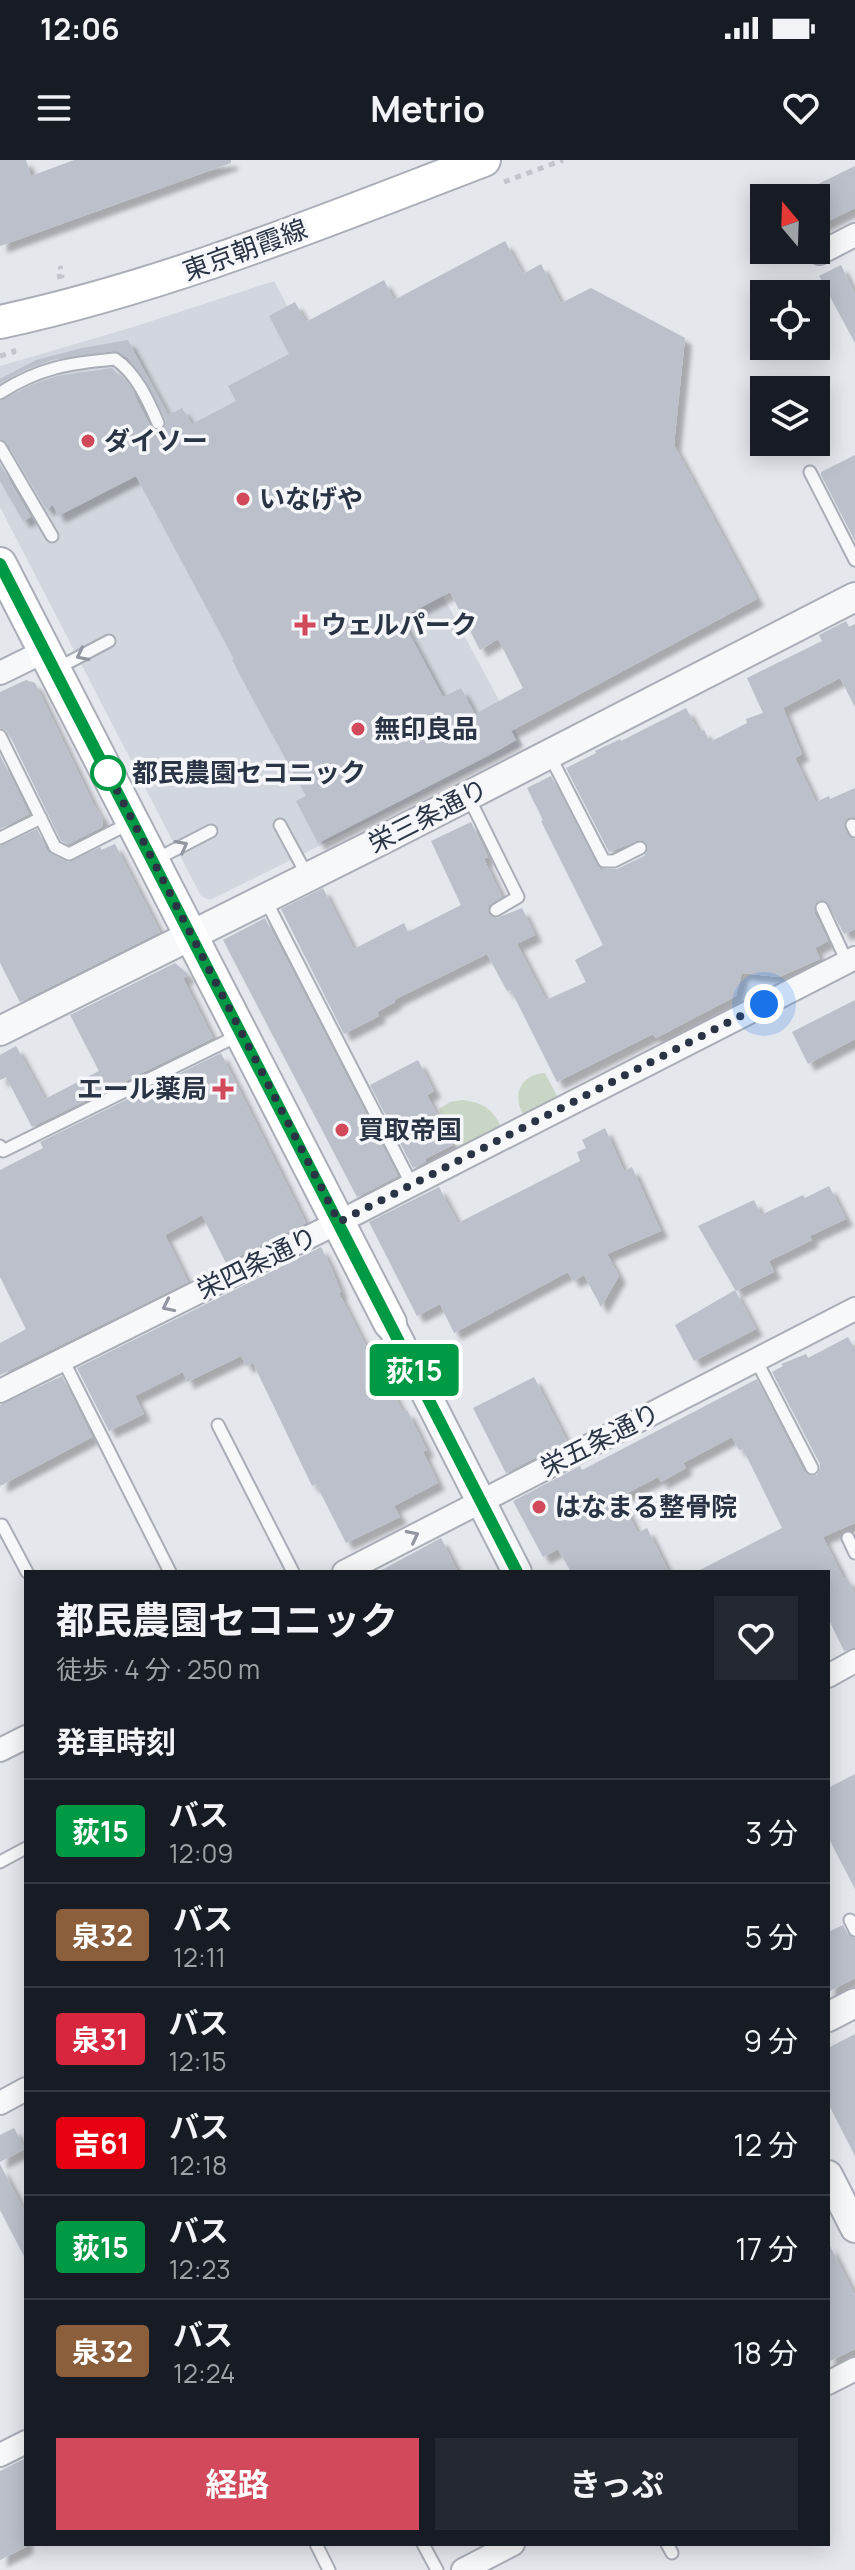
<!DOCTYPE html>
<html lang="ja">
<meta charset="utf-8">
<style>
body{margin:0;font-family:Manrope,"Noto Sans JP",sans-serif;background:#242831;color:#f1f3f6;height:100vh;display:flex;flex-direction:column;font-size:30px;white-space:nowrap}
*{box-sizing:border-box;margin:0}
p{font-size:26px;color:#9ea1a6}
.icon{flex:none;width:44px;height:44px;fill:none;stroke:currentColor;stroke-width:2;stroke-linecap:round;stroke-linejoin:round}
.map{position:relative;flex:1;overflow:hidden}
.panel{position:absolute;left:24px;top:1410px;width:806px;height:976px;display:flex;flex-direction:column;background:#171b24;border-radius:0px;box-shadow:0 4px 20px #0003}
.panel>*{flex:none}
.badge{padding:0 16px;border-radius:6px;font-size:28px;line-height:52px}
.needle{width:52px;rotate:341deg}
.fabs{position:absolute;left:750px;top:24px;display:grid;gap:16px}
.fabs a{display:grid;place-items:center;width:80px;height:80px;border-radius:0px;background:#171b24;box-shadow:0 4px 20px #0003;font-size:40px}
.you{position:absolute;width:40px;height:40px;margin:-20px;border:6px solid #fff;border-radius:50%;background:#1a73e8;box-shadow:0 0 0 12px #1a73e833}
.map>.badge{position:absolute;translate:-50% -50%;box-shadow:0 0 0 4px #fff}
h2{padding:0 32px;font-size:30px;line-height:72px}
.round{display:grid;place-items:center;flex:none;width:84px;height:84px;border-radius:0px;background:#242831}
.head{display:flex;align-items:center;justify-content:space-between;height:136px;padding:0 32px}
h1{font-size:38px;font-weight:700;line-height:60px}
.button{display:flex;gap:16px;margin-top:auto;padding:16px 32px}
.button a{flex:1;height:92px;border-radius:0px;background:#d1495b;color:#fff;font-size:32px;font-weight:700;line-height:92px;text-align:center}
.button a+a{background:#242831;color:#f1f3f6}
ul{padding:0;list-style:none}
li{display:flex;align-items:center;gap:24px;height:104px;padding:0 32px;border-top:2px solid #363941}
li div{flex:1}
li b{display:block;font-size:30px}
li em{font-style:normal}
li .badge{min-width:88px;font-weight:700;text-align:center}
.status{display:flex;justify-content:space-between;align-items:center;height:56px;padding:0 40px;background:#171b24;direction:ltr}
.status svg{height:22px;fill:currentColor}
header{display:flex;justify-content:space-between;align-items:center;height:104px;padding:0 32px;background:#171b24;font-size:36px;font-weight:700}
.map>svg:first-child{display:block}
.built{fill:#d2d6de}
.green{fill:#c9d6c5}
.building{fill:#bbc0ca;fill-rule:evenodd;filter:url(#shadow)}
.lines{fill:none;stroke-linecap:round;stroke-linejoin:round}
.service-casing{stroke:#a9aeb7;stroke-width:15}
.minor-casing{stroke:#a9aeb7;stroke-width:26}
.tertiary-casing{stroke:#a9aeb7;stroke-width:32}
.secondary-casing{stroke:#a9aeb7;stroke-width:36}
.path{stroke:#c2c5cb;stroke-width:5;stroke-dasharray:6 6;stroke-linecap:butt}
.service{stroke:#f7f8fa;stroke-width:11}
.minor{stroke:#f7f8fa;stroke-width:22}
.tertiary{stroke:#f7f8fa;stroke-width:28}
.secondary{stroke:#fff;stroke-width:32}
.oneway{stroke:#9196a0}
.line-casing{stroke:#fff;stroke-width:18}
.line{stroke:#094;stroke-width:12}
.walk{stroke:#2b3445;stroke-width:8;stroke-dasharray:0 14.4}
.poi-dot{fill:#d1495b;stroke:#f4f6f9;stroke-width:3}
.stop-dot{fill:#fff;stroke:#094;stroke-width:4}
.labels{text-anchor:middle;stroke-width:7;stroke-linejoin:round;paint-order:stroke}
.street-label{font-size:26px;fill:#2b3445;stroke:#f4f6f9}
.poi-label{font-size:26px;font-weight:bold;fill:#2b3445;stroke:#f4f6f9;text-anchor:start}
.stop-label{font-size:26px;font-weight:bold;fill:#2b3445;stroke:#f4f6f9;text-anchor:start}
</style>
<div class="status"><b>12:06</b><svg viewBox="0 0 49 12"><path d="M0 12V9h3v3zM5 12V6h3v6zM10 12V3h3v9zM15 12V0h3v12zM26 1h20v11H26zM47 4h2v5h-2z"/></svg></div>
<header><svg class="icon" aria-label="menu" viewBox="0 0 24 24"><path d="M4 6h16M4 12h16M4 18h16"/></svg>Metrio<svg class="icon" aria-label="heart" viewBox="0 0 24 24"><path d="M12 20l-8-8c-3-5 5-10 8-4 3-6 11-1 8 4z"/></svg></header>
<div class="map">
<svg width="855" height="2410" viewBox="0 0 855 2410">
<defs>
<filter id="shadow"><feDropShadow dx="7" dy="7" stdDeviation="2" flood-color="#0004"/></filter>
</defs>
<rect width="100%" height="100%" fill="#e4e7ec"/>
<polygon class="built" points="274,121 523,585 210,740 201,736 0,347 0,206 130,168"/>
<g class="green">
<path d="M545,913L558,938L524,956C511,935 521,914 545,913Z"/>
<path d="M462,940C482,942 493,949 501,967L460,988L439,949L450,942Z"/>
</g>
<g class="building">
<polygon points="0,0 26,0 31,16 74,0 231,0 231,3 0,86"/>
<polygon points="855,6 855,48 816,67 816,25"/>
<path d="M505,81L523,114L541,104L561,143L591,128L685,178L674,285L757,439L511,571L516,580L497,591L318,683L296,641L306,636L256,545L232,500L234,499L136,316L58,356L53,345L46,349L7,283L0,279V241L31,225L57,216L112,208L133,232L151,267L156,271L162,270L166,265V260L142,215L128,198L114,191L52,200L25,210L0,223V219L36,200L82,188L128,180L168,255L182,248L192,264L236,241L228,226L289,194L269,156L295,142L306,162L384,120L394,140ZM450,432L480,490L498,479L523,528L475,554L461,528L443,537L401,458Z"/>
<polygon points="841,105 855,134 855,183 819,116"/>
<polygon points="855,295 855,381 821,315 821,312"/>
<polygon points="0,304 31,357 23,361 0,321"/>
<polygon points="846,461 849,467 855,464 855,547 840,518 783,548 802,594 795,598 816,642 829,636 830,639 855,628 855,657 848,658 844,665 848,675 855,679 855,769 844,774 827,742 822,740 816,743 814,752 828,781 815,788 820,799 779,817 742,813 736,836 656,878 653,874 557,922 511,830 507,831 487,794 394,840 395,842 377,852 379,856 344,874 281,749 323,728 354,789 404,763 408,772 461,745 431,681 471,662 488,697 484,699 502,737 489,745 488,754 497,758 522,748 535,775 517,784 546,840 586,822 575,800 603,785 541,661 543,660 527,628 551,616 600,709 617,709 644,696 648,688 647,684 641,680 609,692 566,608 596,593 595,591 620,579 621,581 686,548 699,572 704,570 710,582 747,563 746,559 763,553 747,518 822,481 819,475"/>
<polygon points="26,520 35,523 94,645 103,659 102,667 69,684 61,681 8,572 0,568 0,532"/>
<polygon points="0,595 29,654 0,669"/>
<polygon points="37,669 48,692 68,702 101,687 101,690 115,684 160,772 20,842 0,803 0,686"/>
<polygon points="265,758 398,1016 357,1037 223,780"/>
<polygon points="175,803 189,815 183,818 213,878 32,967 6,917 0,920 0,895 16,886 45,939 99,911 70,855"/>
<polygon points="855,840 855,879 808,904 792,872"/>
<polygon points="221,893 306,1063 226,1103 202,1055 165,1075 188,1122 0,1215 0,1183 26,1169 0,1117 0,1010 43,988 40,982"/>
<polygon points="418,900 434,931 427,935 453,985 425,999 426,1002 413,1008 370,925"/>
<polygon points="605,968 624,1011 632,1007 661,1071 607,1094 619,1116 601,1147 584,1115 573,1121 568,1112 454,1173 440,1144 417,1156 369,1062 439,1027 458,1063 580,1001 577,992 586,988 582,980"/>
<polygon points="829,1026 846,1059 810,1076 812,1080 769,1101 774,1112 736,1131 698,1066 754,1040 761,1055 803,1035 805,1038"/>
<polygon points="321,1087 331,1107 341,1132 339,1133 382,1218 385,1217 403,1252 407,1250 427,1290 423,1292 438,1323 394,1346 400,1357 346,1383 316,1324 312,1326 253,1203 246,1206 241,1196 187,1222 183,1212 135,1236 144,1254 109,1271 77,1208"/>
<polygon points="735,1130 756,1169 694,1201 675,1165"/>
<polygon points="848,1177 855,1189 855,1363 823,1377 844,1419 847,1418 855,1434 855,1487 844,1491 828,1458 828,1412 696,1412 782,1368 743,1289 739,1290 732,1277 683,1303 686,1308 661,1322 658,1317 620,1337 638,1373 647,1368 669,1412 571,1412 558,1389 543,1397 513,1341 580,1306 582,1310 757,1219 804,1312 811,1316 817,1315 820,1309 820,1304 772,1212 783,1206 781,1204 806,1194 808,1198"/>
<polygon points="62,1216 92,1277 0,1326 0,1245"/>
<polygon points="534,1217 567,1281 506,1313 473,1248"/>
<polygon points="441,1378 458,1412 378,1412"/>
<polygon points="855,1614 855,1729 828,1677 828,1628"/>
<polygon points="843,1765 848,1774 855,1778 855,1818 828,1832 828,1772"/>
<polygon points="855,1874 855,1996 828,1943 828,1888"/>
<polygon points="14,1968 25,1989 0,2002 0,1975"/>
<polygon points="0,2004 26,2054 26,2100 0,2050"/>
<polygon points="828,2082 855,2135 855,2189 828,2202"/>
<polygon points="26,2298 26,2387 0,2400 0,2311"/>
</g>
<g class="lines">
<g class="service-casing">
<g id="service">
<path d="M0,233C38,208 70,203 115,199C136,213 148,240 158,263"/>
<polyline points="0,287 52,376"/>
<polyline points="810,312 855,400"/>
<polyline points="56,509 109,481"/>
<polyline points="0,576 55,687 69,694 130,663"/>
<polyline points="549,594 604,701 614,701 640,688"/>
<polyline points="468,636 518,737 496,750"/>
<polyline points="280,665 308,717"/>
<polyline points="852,665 855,671"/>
<polyline points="0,678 41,658"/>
<polyline points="153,701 211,671"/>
<polyline points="265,739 412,1025"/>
<polyline points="822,748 847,802"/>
<polyline points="0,986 3,991 237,876"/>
<polyline points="62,1198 170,1412"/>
<polyline points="756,1200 812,1308"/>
<polyline points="218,1265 293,1412"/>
<polyline points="2,1365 27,1412"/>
<polyline points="848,1378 855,1393"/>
<polyline points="0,1702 26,1688"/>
<polyline points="850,1760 855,1770"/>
<polyline points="316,2384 329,2410"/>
<polyline points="423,2384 437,2410"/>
<polyline points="667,2384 672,2393"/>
</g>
</g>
<g class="minor-casing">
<g id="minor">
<polyline points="820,93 855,75"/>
<polyline points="0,513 45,491"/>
<polyline points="0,1231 339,1062 855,798"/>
<polyline points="344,1412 855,1149"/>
<polyline points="828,1516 855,1501"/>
<polyline points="0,1590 26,1577"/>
<polyline points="0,1943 26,1929"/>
<polyline points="828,2223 855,2209"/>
<polyline points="0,2295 26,2282"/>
<polyline points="463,2410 513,2384"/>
</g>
</g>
<g class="tertiary-casing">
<g id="tertiary">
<polyline points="0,871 390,676 855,437"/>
<polyline points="390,1163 517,1412"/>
<polyline points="828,1857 855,1843"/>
<polyline points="828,2015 855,2068"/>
</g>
</g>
<g class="secondary-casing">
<g id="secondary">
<path d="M0,162C167,126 324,61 484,0"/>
<polyline points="0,404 390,1163"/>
</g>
</g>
<g class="path">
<polyline points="504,22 563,0"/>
<polyline points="57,117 62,116 60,106"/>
<polyline points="0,196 14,192 12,186"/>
</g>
<use href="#service" class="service"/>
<use href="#minor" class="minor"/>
<use href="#tertiary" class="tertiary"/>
<use href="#secondary" class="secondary"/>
</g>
<defs><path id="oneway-chevron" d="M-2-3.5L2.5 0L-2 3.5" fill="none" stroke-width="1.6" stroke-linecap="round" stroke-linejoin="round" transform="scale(2)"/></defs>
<g class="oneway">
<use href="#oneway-chevron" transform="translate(82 495) rotate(153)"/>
<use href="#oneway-chevron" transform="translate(182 686) rotate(-28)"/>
<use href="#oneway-chevron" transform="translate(168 1146) rotate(154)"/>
<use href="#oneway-chevron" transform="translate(413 1376) rotate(-27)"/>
</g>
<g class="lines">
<g class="line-casing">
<polyline id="line" points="0,404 517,1412"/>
</g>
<use href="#line" class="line"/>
<polyline class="walk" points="108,613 106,609 339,1062 764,844"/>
</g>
<g class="poi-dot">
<circle cx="88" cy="281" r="8"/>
<circle cx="243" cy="339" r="8"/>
<path d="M301 453h8v8h8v8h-8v8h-8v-8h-8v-8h8z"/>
<circle cx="358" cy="569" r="8"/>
<path d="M219 917h8v8h8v8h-8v8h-8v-8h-8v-8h8z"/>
<circle cx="342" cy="970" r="8"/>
<circle cx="539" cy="1347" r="8"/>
</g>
<circle class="stop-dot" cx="108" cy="613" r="16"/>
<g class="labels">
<g class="street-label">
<text transform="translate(245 90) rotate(-20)" y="9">東京朝霞線</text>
<text transform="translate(428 656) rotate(-27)" y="9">栄三条通り</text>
<text transform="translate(257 1103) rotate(-26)" y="9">栄四条通り</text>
<text transform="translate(600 1280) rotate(-27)" y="9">栄五条通り</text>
</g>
<g class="poi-label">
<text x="104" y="290">ダイソー</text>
<text x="259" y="348">いなげや</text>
<text x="321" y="474">ウェルパーク</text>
<text x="374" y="578">無印良品</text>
<text x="207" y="938" text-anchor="end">エール薬局</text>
<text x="358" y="979">買取帝国</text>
<text x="555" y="1356">はなまる整骨院</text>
</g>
<g class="stop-label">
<text x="132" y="622">都民農園セコニック</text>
</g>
</g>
</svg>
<div class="fabs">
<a><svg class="needle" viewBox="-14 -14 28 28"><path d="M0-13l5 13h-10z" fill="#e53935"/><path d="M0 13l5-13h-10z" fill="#9ea1a6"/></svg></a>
<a><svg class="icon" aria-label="locate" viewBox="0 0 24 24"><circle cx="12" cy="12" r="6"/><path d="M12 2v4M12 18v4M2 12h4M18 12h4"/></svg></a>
<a><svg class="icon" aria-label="layers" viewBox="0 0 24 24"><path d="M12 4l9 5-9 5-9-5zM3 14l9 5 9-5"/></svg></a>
</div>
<div class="you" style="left:764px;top:844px"></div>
<b class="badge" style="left:414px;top:1210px;background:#094;color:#fff">荻15</b>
<section class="panel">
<div class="head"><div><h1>都民農園セコニック</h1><p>徒歩 · 4 分 · 250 m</p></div><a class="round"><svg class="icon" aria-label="heart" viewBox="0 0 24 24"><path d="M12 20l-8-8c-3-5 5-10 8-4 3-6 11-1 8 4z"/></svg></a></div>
<h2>発車時刻</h2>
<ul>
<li><span class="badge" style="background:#094;color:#fff">荻15</span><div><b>バス</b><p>12:09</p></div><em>3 分</em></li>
<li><span class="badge" style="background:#8b5e3c;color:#fff">泉32</span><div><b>バス</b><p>12:11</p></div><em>5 分</em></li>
<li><span class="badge" style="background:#d7263d;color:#fff">泉31</span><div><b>バス</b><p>12:15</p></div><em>9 分</em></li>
<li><span class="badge" style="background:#e60012;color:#fff">吉61</span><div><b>バス</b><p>12:18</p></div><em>12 分</em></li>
<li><span class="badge" style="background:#094;color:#fff">荻15</span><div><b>バス</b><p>12:23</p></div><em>17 分</em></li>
<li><span class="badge" style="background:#8b5e3c;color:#fff">泉32</span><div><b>バス</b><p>12:24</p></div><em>18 分</em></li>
</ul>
<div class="button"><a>経路</a><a>きっぷ</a></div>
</section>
</div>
